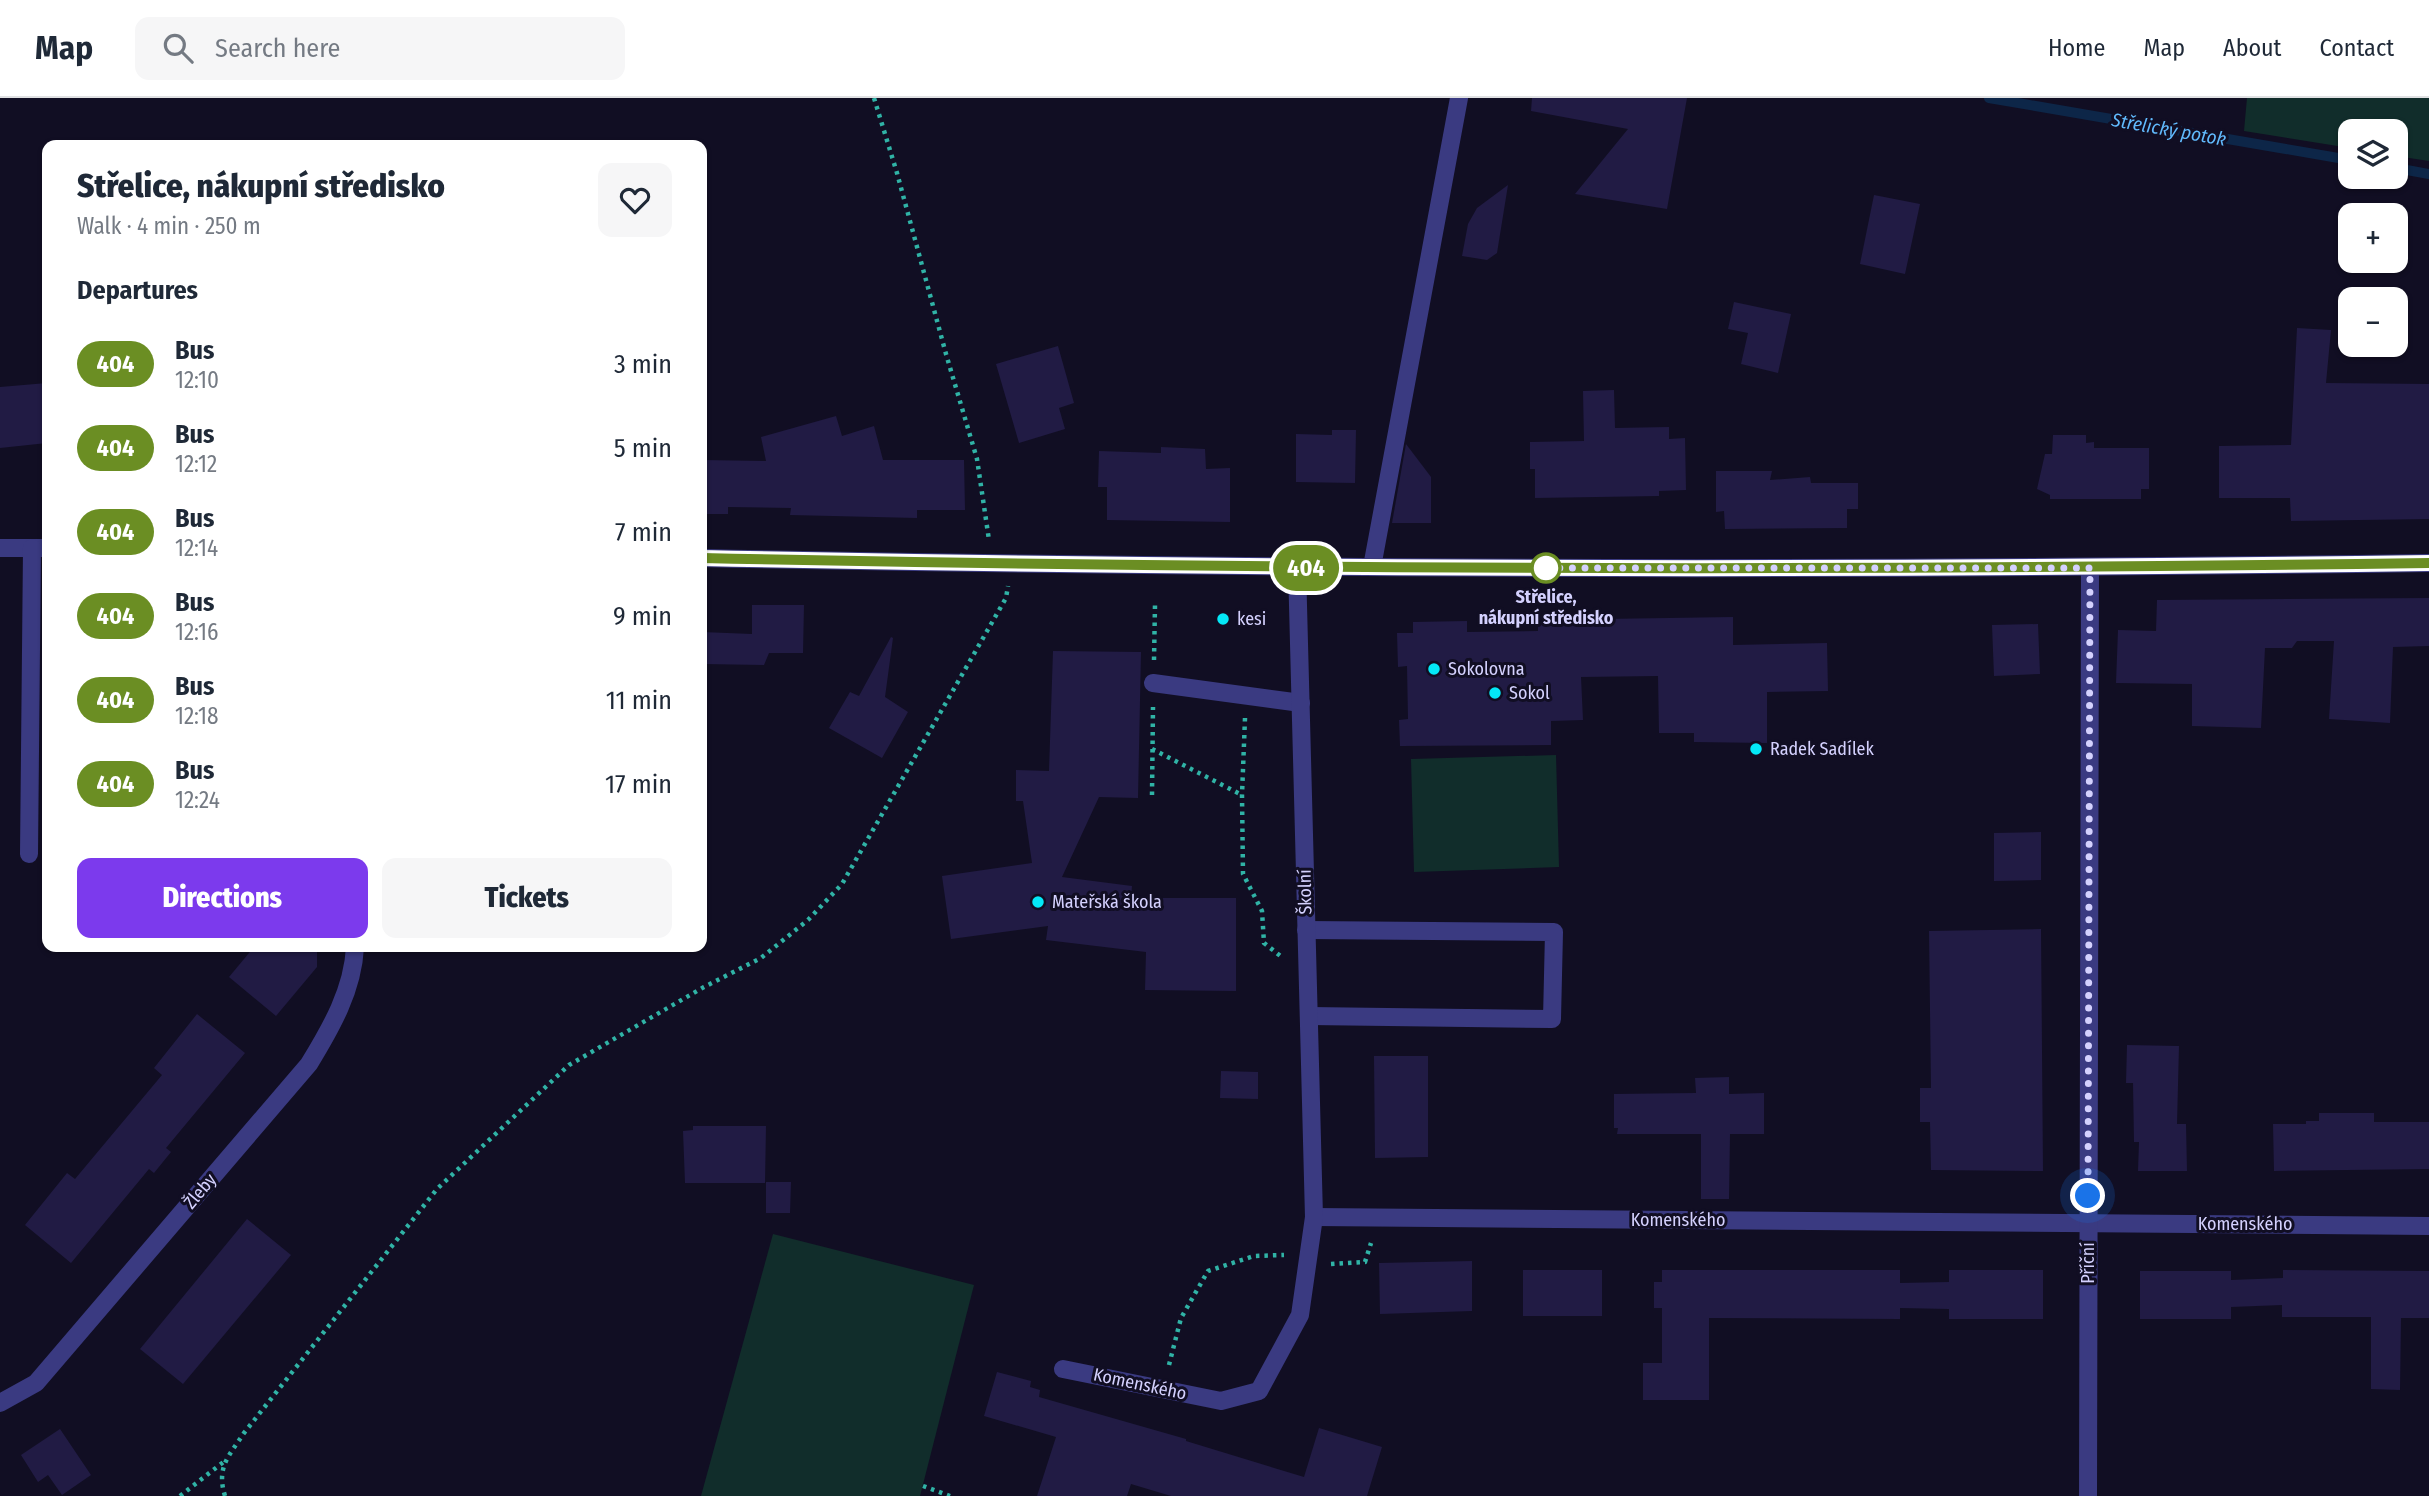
<!DOCTYPE html>
<meta charset="utf-8">
<style>
body{margin:0;font-family:"Fira Sans Condensed",sans-serif;background:#f6f6f7;color:#1f2937;height:100vh;display:flex;flex-direction:column;font-size:26px;white-space:nowrap}
*{box-sizing:border-box;margin:0}
p{font-size:23px;color:#747a83}
.icon{flex:none;width:38px;height:38px;fill:none;stroke:currentColor;stroke-width:2;stroke-linecap:round;stroke-linejoin:round}
.map{position:relative;flex:1;overflow:hidden}
.panel{position:absolute;left:42px;top:42px;width:665px;height:812px;display:flex;flex-direction:column;background:#fff;border-radius:14px;box-shadow:0 2px 5px #0004}
.panel>*{flex:none}
.badge{padding:0 14px;border-radius:23px;font-size:24px;line-height:46px}
.buttons{position:absolute;left:2338px;top:21px;display:grid;gap:14px}
.buttons a{display:grid;place-items:center;width:70px;height:70px;border-radius:14px;background:#fff;box-shadow:0 2px 5px #0004;font-size:35px}
.you{position:absolute;width:35px;height:35px;margin:-18px;border:5px solid #fff;border-radius:50%;background:#1a73e8;box-shadow:0 0 0 10px #1a73e833}
.map>.badge{position:absolute;translate:-50% -50%;box-shadow:0 0 0 4px #fff}
h2{padding:0 35px;font-size:26px;line-height:63px}
.round{display:grid;place-items:center;flex:none;width:74px;height:74px;border-radius:14px;background:#f6f6f7}
.head{display:flex;align-items:center;justify-content:space-between;height:119px;padding:0 35px}
h1{font-size:33px;font-weight:800;line-height:52px}
.action{display:flex;gap:14px;margin-top:auto;padding:14px 35px}
.action a{flex:1;height:80px;border-radius:14px;background:#7c3aed;color:#fff;font-size:28px;font-weight:800;line-height:80px;text-align:center}
.action a+a{background:#f6f6f7;color:#1f2937}
ul{padding:0;list-style:none}
li{display:flex;align-items:center;gap:21px;height:84px;padding:0 35px}
li div{flex:1}
li b{display:block;font-size:26px}
li em{font-style:normal}
li .badge{min-width:77px;font-weight:700;text-align:center}
header{display:flex;align-items:center;gap:42px;box-sizing:border-box;height:98px;padding:0 35px;background:#fff;border-bottom:2px solid #e0e1e3}
header strong{font-size:33px}
nav{display:flex;gap:38px;margin-inline-start:auto;font-size:24px}
.search{width:490px;height:63px;background:#f6f6f7;display:flex;align-items:center;gap:18px;box-sizing:border-box;padding:0 24px;border-radius:14px;color:#747a83;font-size:26px}
.map>svg:first-child{display:block}
.green{fill:#112d2b}
.lines{fill:none;stroke-linecap:round;stroke-linejoin:round}
.stream{stroke:#0d2648;stroke-width:10}
.building{fill:#211b44}
.path{stroke:#30b3a6;stroke-width:4.5;stroke-dasharray:3.5 5;stroke-linecap:butt}
.minor{stroke:#3a3a81;stroke-width:18}
.line-casing{stroke:#fff;stroke-width:16}
.line{stroke:#6b8e23;stroke-width:10}
.walk{stroke:#d4d1fe;stroke-width:7;stroke-dasharray:0 12.6}
.stop-dot{fill:#fff;stroke:#6b8e23;stroke-width:3.5}
.poi-dot{fill:#04e8f7;stroke:#110e23;stroke-width:2.5}
.labels{text-anchor:middle;stroke-width:6;stroke-linejoin:round;paint-order:stroke}
.stop-label{font-size:18px;font-weight:bold;fill:#d4d1fe;stroke:#110e23}
.poi-label{font-size:18px;fill:#d4d1fe;stroke:#110e23;text-anchor:start}
.street-label{font-size:18px;fill:#d4d1fe;stroke:#110e23}
.water-label{font-size:19px;font-style:italic;fill:#61bafd;stroke:#110e23}
</style>
<header>
<strong>Map</strong>
<div class="search"><svg class="icon" aria-label="search" viewBox="0 0 24 24"><circle cx="10" cy="10" r="6"/><path d="M15 15l6 6"/></svg>Search here</div>
<nav><a>Home</a><a>Map</a><a>About</a><a>Contact</a></nav>
</header>
<div class="map">
<svg width="2429" height="1398" viewBox="0 0 2429 1398">
<rect width="100%" height="100%" fill="#110e23"/>
<g class="green">
<polygon points="2247,0 2429,0 2429,63 2396,58 2396,33 2350,33 2350,50 2244,33"/>
<polygon points="1556,657 1559,769 1414,774 1411,661"/>
<polygon points="773,1136 974,1187 920,1398 701,1398"/>
</g>
<g class="lines">
<g class="stream">
<polyline points="1989,0 2350,62"/>
<polyline points="2396,70 2429,76"/>
</g>
</g>
<g class="building">
<polygon points="1532,0 1687,0 1667,111 1575,96 1628,31 1531,13"/>
<polygon points="1508,87 1497,155 1487,162 1462,158 1468,126 1477,110"/>
<polygon points="1874,97 1920,106 1905,176 1860,166"/>
<polygon points="1734,204 1791,216 1778,275 1741,266 1748,235 1728,231"/>
<polygon points="2297,230 2331,232 2326,285 2429,286 2429,421 2291,423 2290,400 2219,400 2219,348 2291,347"/>
<polygon points="1058,248 1074,305 1059,310 1065,331 1019,345 996,266"/>
<polygon points="47,285 47,345 0,350 0,289"/>
<polygon points="1614,292 1615,330 1669,329 1669,341 1685,340 1686,392 1659,393 1659,398 1535,400 1535,371 1530,371 1530,344 1584,343 1583,293"/>
<polygon points="836,318 842,338 874,328 883,362 964,362 965,412 917,412 917,420 790,417 791,410 728,409 728,416 702,416 702,362 766,363 761,339"/>
<polygon points="1332,332 1356,332 1355,385 1296,384 1296,336 1332,337"/>
<polygon points="2053,337 2086,337 2086,345 2094,344 2094,350 2149,350 2149,391 2141,391 2141,401 2050,401 2050,397 2037,391 2045,356 2052,356"/>
<polygon points="1406,346 1431,379 1431,425 1392,425"/>
<polygon points="1161,349 1205,351 1206,371 1230,370 1230,424 1107,422 1107,389 1098,389 1099,353 1161,355"/>
<polygon points="1716,373 1772,373 1770,382 1810,379 1811,385 1858,385 1858,411 1847,411 1847,430 1725,431 1724,413 1716,414"/>
<polygon points="2429,500 2429,548 2393,549 2390,625 2329,621 2334,543 2297,543 2292,550 2265,550 2261,630 2192,628 2192,586 2116,585 2118,532 2156,533 2157,502"/>
<polygon points="752,507 804,507 803,555 769,555 764,567 702,566 702,534 752,536"/>
<polygon points="1733,519 1733,547 1827,545 1828,593 1767,594 1767,645 1694,644 1694,635 1659,635 1658,578 1581,579 1583,622 1551,623 1551,647 1400,648 1399,622 1408,621 1407,568 1398,569 1397,535 1413,535 1413,524 1467,523 1467,534 1538,533 1538,522"/>
<polygon points="2038,526 2040,576 1994,578 1992,527"/>
<polygon points="891,539 893,540 885,599 908,614 882,660 829,630 850,594 859,598"/>
<polygon points="1053,553 1141,554 1138,700 1099,699 1062,779 1132,788 1131,800 1236,800 1236,893 1145,892 1146,854 1046,842 1048,828 951,841 942,778 1032,765 1023,703 1016,703 1016,672 1049,673"/>
<polygon points="2041,734 2041,782 1994,783 1994,735"/>
<polygon points="2041,831 2043,1073 1931,1072 1930,1024 1920,1024 1920,990 1931,990 1929,833"/>
<polygon points="254,849 317,849 317,869 276,918 229,879"/>
<polygon points="197,916 245,955 166,1050 171,1054 154,1075 149,1071 71,1165 25,1127 67,1075 75,1081 162,977 154,970"/>
<polygon points="2127,947 2179,948 2177,1026 2186,1026 2187,1073 2138,1073 2139,1044 2134,1044 2133,985 2126,985"/>
<polygon points="1374,958 1428,958 1428,1059 1375,1060"/>
<polygon points="1221,973 1258,974 1258,1001 1220,1000"/>
<polygon points="1729,979 1729,996 1764,995 1764,1036 1730,1036 1729,1101 1701,1101 1701,1036 1617,1036 1618,1030 1614,1030 1614,996 1696,995 1695,980"/>
<polygon points="2319,1015 2374,1015 2374,1024 2429,1024 2429,1071 2274,1073 2273,1026 2306,1026 2306,1023 2319,1023"/>
<polygon points="693,1028 766,1028 765,1085 685,1085 683,1033 693,1032"/>
<polygon points="766,1084 791,1084 790,1115 766,1115"/>
<polygon points="247,1121 291,1157 183,1286 140,1251"/>
<polygon points="1472,1163 1472,1213 1380,1216 1379,1165"/>
<rect x="1523" y="1172" width="79" height="46"/>
<polygon points="1662,1172 1900,1172 1900,1185 1949,1184 1949,1172 2043,1172 2043,1221 1949,1221 1949,1211 1900,1210 1900,1221 1709,1220 1709,1302 1643,1302 1643,1265 1662,1265 1662,1210 1654,1210 1654,1184 1662,1184"/>
<polygon points="2283,1172 2429,1173 2429,1220 2401,1220 2400,1292 2371,1291 2371,1219 2282,1219 2282,1207 2231,1209 2231,1221 2140,1221 2140,1173 2231,1173 2231,1182 2283,1180"/>
<polygon points="997,1274 1031,1283 1030,1289 1040,1292 1039,1299 1186,1341 1186,1343 1304,1379 1319,1330 1382,1349 1367,1398 1171,1398 1131,1386 1127,1398 1037,1398 1056,1339 984,1318"/>
<polygon points="60,1331 91,1377 62,1397 48,1377 38,1384 21,1357"/>
</g>
<g class="lines">
<g class="path">
<polyline points="874,0 897,75 946,256 977,361 989,442"/>
<polyline points="1154,562 1155,507"/>
<polyline points="1245,620 1242,697 1243,776 1262,813 1264,845 1283,860"/>
<polyline points="1152,651 1242,697"/>
<polyline points="1152,697 1153,609"/>
<polyline points="1331,1166 1365,1164 1371,1145"/>
<polyline points="1169,1267 1181,1220 1208,1173 1254,1158 1284,1157"/>
<polyline points="923,1388 950,1398"/>
<polyline points="180,1398 226,1362"/>
<path d="M225,1398C216,1369 229,1358 244,1335L437,1091L569,967L704,889L761,860L808,822L842,786L1006,500L1008,488"/>
</g>
<g class="minor">
<polyline points="0,450 47,450"/>
<path d="M702,460C1278,472 1853,473 2429,465"/>
<polyline points="1372,469 1459,0"/>
<polyline points="1153,585 1301,605"/>
<polyline points="29,756 32,450"/>
<polyline points="1306,832 1554,834 1552,921 1309,918"/>
<polyline points="1314,1119 2429,1128"/>
<polyline points="1063,1271 1221,1303 1259,1293 1300,1217 1314,1119 1297,469"/>
<path d="M0,1305L36,1285L309,966C331,930 353,892 355,849"/>
<polyline points="2088,1398 2090,470"/>
</g>
</g>
<g class="lines">
<g class="line-casing">
<path id="line" d="M702,460C1278,472 1853,473 2429,465"/>
</g>
<use href="#line" class="line"/>
<polyline class="walk" points="1546,470 1534,470 2090,470 2088,1098"/>
</g>
<circle class="stop-dot" cx="1546" cy="470" r="14"/>
<g class="poi-dot">
<circle cx="1223" cy="521" r="7"/>
<circle cx="1434" cy="571" r="7"/>
<circle cx="1495" cy="595" r="7"/>
<circle cx="1756" cy="651" r="7"/>
<circle cx="1038" cy="804" r="7"/>
</g>
<g class="labels">
<g class="stop-label">
<text x="1546" y="505">Střelice,<tspan x="1546" dy="21">nákupní středisko</tspan></text>
</g>
<g class="poi-label">
<text x="1237" y="527">kesi</text>
<text x="1448" y="577">Sokolovna</text>
<text x="1509" y="601">Sokol</text>
<text x="1770" y="657">Radek Sadílek</text>
<text x="1052" y="810">Mateřská škola</text>
</g>
<g class="street-label">
<text transform="translate(1305 794) rotate(-91)" y="6">Školní</text>
<text transform="translate(200 1093) rotate(-50)" y="6">Žleby</text>
<text x="1678" y="1128">Komenského</text>
<text x="2245" y="1132">Komenského</text>
<text transform="translate(2088 1165) rotate(-90)" y="6">Příční</text>
<text transform="translate(1140 1286) rotate(12)" y="6">Komenského</text>
</g>
<g class="water-label">
<text transform="translate(2169 31) rotate(10)" y="7">Střelický potok</text>
</g>
</g>
</svg>
<div class="buttons">
<a><svg class="icon" aria-label="layers" viewBox="0 0 24 24"><path d="M12 4l9 5-9 5-9-5zM3 14l9 5 9-5"/></svg></a>
<a>+</a>
<a>−</a>
</div>
<div class="you" style="left:2088px;top:1098px"></div>
<b class="badge" style="left:1306px;top:470px;background:#6b8e23;color:#fff">404</b>
<section class="panel">
<div class="head"><div><h1>Střelice, nákupní středisko</h1><p>Walk · 4 min · 250 m</p></div><a class="round"><svg class="icon" aria-label="heart" viewBox="0 0 24 24"><path d="M12 20l-8-8c-3-5 5-10 8-4 3-6 11-1 8 4z"/></svg></a></div>
<h2>Departures</h2>
<ul>
<li><span class="badge" style="background:#6b8e23;color:#fff">404</span><div><b>Bus</b><p>12:10</p></div><em>3 min</em></li>
<li><span class="badge" style="background:#6b8e23;color:#fff">404</span><div><b>Bus</b><p>12:12</p></div><em>5 min</em></li>
<li><span class="badge" style="background:#6b8e23;color:#fff">404</span><div><b>Bus</b><p>12:14</p></div><em>7 min</em></li>
<li><span class="badge" style="background:#6b8e23;color:#fff">404</span><div><b>Bus</b><p>12:16</p></div><em>9 min</em></li>
<li><span class="badge" style="background:#6b8e23;color:#fff">404</span><div><b>Bus</b><p>12:18</p></div><em>11 min</em></li>
<li><span class="badge" style="background:#6b8e23;color:#fff">404</span><div><b>Bus</b><p>12:24</p></div><em>17 min</em></li>
</ul>
<div class="action"><a>Directions</a><a>Tickets</a></div>
</section>
</div>
